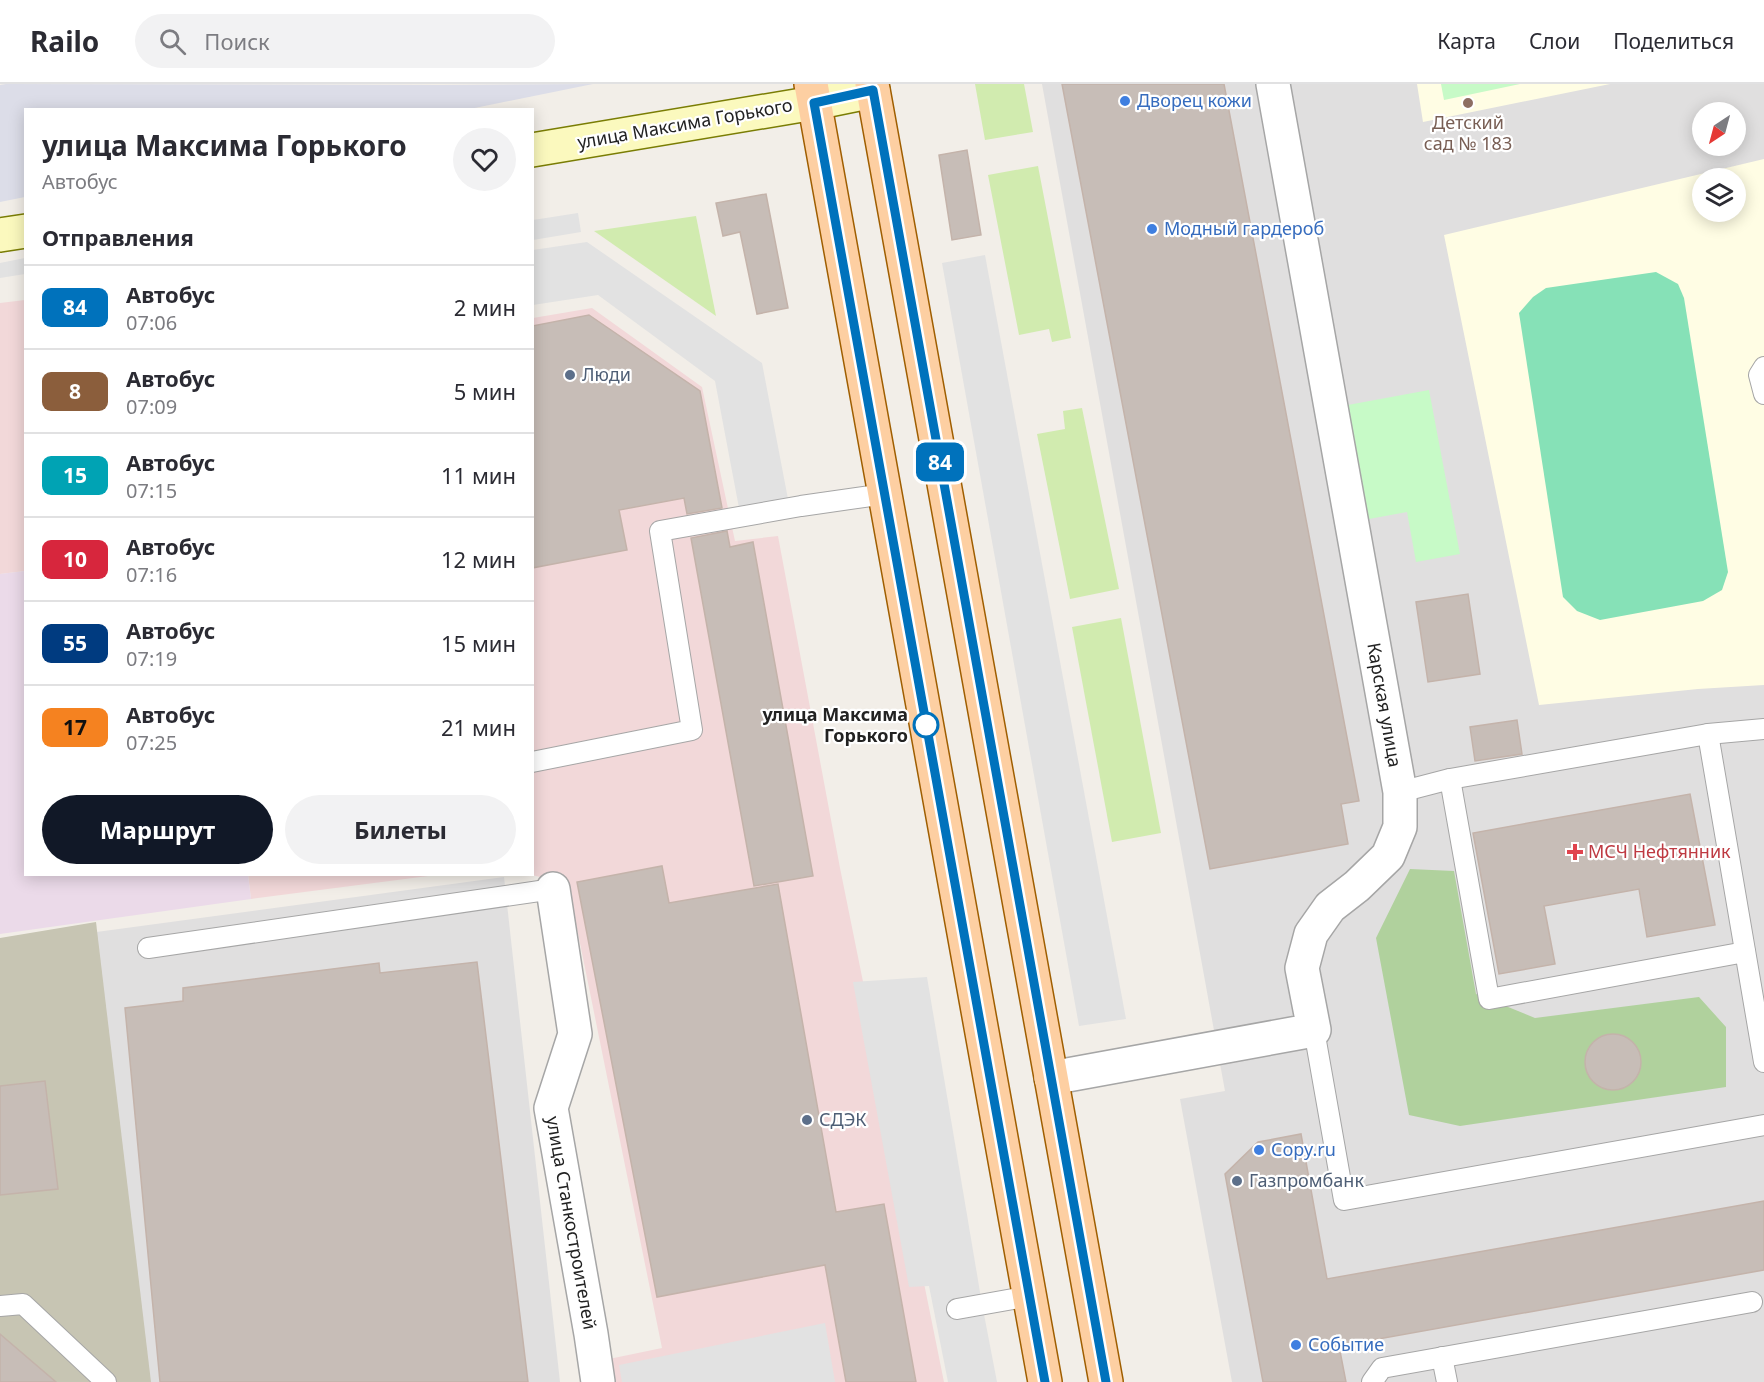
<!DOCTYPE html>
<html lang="ru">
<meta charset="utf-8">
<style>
body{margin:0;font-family:"Noto Sans",sans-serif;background:#f2f2f3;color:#2b2b33;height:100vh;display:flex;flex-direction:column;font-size:22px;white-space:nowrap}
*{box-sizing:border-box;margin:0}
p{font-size:20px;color:#7c7c81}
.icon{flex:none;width:33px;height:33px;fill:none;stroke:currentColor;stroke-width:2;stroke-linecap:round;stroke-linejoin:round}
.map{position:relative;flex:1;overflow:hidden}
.sheet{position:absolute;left:24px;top:24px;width:510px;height:768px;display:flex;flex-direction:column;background:#fff;border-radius:0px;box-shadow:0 3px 15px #0003}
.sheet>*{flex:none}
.badge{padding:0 12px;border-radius:9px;font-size:21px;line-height:39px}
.needle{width:39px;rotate:216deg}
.tools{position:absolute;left:1692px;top:18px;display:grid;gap:12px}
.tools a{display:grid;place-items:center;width:54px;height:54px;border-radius:50%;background:#fff;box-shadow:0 3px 15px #0003;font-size:30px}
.map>.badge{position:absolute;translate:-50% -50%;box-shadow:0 0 0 3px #fff}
h2{padding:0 18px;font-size:22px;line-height:54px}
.round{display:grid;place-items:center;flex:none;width:63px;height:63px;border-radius:32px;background:#f2f2f3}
.headline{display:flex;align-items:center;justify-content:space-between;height:102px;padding:0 18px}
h1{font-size:28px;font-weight:700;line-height:45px}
.cta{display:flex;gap:12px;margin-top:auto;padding:12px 18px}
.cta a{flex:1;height:69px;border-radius:36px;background:#111827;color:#fff;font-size:24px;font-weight:700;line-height:69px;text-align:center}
.cta a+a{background:#f2f2f3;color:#2b2b33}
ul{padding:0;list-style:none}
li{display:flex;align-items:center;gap:18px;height:84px;padding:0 18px;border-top:2px solid #e1e1e2}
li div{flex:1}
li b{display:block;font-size:22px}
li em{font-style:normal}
li .badge{min-width:66px;font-weight:700;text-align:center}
header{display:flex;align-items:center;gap:36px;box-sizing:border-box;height:84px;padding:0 30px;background:#fff;border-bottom:2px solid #e1e1e2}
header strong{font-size:28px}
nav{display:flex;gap:33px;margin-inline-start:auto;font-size:21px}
.search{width:420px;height:54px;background:#f2f2f3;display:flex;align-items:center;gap:15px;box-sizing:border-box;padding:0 21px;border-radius:33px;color:#7c7c81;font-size:22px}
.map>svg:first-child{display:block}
.residential{fill:#e0dfdf;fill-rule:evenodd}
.commercial{fill:#f2d8d9}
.industrial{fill:#ebdae9}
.education{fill:#fffde4;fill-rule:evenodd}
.construction{fill:#c7c5b3}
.grass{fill:#d1ebaf}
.forest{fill:#b0d19d}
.park{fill:#c7fac7}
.pitch{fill:#86e1b7}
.parking{fill:#e2e2e2}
.plaza{fill:#dcdde8}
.building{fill:#c7bdb7;stroke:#c4b3aa;stroke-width:1.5}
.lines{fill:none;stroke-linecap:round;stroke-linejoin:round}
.lane-casing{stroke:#a6a6a6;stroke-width:22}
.street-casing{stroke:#a6a6a6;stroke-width:36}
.secondary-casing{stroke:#7a7d04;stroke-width:36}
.primary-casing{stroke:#9f5e00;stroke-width:36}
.lane{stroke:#fff;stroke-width:20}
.street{stroke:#fff;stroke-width:33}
.secondary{stroke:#fbf9be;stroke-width:33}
.primary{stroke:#fdcfa2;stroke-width:33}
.line-casing{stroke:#fff;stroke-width:14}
.line{stroke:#0072bc;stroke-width:9}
.shop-dot{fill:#3f7fe0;stroke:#fff;stroke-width:2}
.education-dot{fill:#8d6e63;stroke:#fff;stroke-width:2}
.service-dot{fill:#5c6f8a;stroke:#fff;stroke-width:2}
.stop-dot{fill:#fff;stroke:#0072bc;stroke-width:3}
.health-dot{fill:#e0444e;stroke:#fff;stroke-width:2}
.labels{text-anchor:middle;stroke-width:4.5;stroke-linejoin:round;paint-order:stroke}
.shop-label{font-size:18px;fill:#366cbe;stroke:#fff;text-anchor:start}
.education-label{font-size:18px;fill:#785e54;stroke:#fff}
.street-label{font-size:18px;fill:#222;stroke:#fff}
.service-label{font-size:18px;fill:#4e5e75;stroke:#fff;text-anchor:start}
.stop-label{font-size:18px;font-weight:bold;fill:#222;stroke:#fff;text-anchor:end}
.health-label{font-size:18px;fill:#be3a42;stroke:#fff;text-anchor:start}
</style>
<header>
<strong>Railo</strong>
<div class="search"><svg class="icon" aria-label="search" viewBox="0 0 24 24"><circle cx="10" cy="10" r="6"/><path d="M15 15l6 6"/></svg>Поиск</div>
<nav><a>Карта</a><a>Слои</a><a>Поделиться</a></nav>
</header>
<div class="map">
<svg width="1764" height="1298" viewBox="0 0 1764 1298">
<rect width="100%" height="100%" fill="#f2eee8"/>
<g class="residential">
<path d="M1042,0H1764V1298H1232L1180,1015L1225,1007ZM1702,28H1736V62H1702ZM1702,94H1736V128H1702Z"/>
<polygon points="504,793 560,1298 0,1298 0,861"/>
</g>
<g class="commercial">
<polygon points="25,216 25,487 0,490 0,219"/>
<polygon points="592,224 702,303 735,457 778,452 840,784 944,1298 612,1298 609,1275 662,1264 568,800 532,791 533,234"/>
<polygon points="248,790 436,791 251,815"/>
</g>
<polygon class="industrial" points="25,487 26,790 248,791 251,815 0,850 0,490"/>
<g class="education">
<polygon points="1417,0 1610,0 1423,38"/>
<path d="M1764,75V601L1698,605L1539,621L1444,151ZM1702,94H1736V128H1702Z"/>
</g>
<polygon class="construction" points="96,838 151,1298 0,1298 0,854"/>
<g class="grass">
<polygon points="975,0 1024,0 1033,48 985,56"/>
<polygon points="1038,82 1071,254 1052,258 1049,245 1019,251 988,91"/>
<polygon points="696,132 716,232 594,147"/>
<polygon points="1082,324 1119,505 1070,515 1037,350 1065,345 1063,327"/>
<polygon points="1121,534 1161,749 1112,758 1072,543"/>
</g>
<polygon class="forest" points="1410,785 1454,787 1476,910 1535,934 1699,913 1726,943 1726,1003 1460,1042 1409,1031 1376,854"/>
<g class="park">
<polygon points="1441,0 1520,0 1444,16"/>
<polygon points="1429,306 1460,470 1416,478 1407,428 1358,437 1337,323"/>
</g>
<polygon class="pitch" points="1656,188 1678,200 1684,214 1728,488 1722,506 1703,517 1600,536 1577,527 1563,513 1519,229 1533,213 1546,204"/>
<g class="parking">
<polygon points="578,129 581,148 533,156 533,136"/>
<polygon points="587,158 762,279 788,415 739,424 715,297 598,211 533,221 533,166"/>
<polygon points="985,171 1126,935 1079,942 942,179"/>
<polygon points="25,174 25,190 0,194 0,179"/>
<polygon points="927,893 982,1220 997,1298 948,1298 929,1202 909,1203 853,898"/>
<polygon points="825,1239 835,1298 622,1298 619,1281"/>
</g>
<polygon class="plaza" points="6,0 441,1 593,0 465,26 26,26 25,113 0,118 0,1"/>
<g class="building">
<polygon points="1062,0 1224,0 1359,717 1341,720 1348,760 1210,785"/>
<polygon points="967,66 981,151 952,156 939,71"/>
<polygon points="766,110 788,224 757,230 740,148 723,152 716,119"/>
<polygon points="589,231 700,307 722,424 687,430 684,414 619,426 627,466 532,484 532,242"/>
<polygon points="727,447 730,463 753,458 813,792 754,802 691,454"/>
<polygon points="1468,510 1480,590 1428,598 1416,518"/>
<polygon points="1517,636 1522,670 1475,677 1470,643"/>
<polygon points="1690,710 1715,841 1647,853 1639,805 1544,822 1555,880 1499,890 1473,749"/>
<polygon points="662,782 669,819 778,800 836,1128 884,1120 916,1298 846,1298 825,1181 657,1213 577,798"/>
<polygon points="477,878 528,1298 160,1298 125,924 183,917 183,904 379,879 380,889"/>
<circle cx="1613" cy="978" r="28"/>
<polygon points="45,997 58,1105 0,1111 0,1002"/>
<polygon points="1301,1050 1327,1195 1764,1117 1764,1186 1339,1262 1346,1298 1263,1298 1225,1090 1258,1058"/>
<polygon points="0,1250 56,1298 0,1298"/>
</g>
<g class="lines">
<g class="lane-casing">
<g id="lane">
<polyline points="1764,283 1759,291 1764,310"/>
<polyline points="1708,650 1764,645"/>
<polyline points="532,678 692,646 660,447 801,422 885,410"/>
<polyline points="1450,695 1489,915 1745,868"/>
<polyline points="1400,708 1450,695 1708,650 1764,978"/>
<polyline points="148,864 553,805"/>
<polyline points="1314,946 1344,1116 1764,1041"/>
<polyline points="0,1222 23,1220 106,1298"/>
<polyline points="957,1225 1030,1212"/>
<polyline points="1442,1273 1447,1298"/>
<polyline points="1372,1298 1382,1284 1752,1218"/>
</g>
</g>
<g class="street-casing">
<g id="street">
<polyline points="553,805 575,950 551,1024 591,1250 598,1298"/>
<polyline points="1051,994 1314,946 1302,884 1311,850 1330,823 1357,802 1388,772 1400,743 1400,708 1273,0"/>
</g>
</g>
<g class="secondary-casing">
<g id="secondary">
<polyline points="532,66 814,19 873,7"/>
<polyline points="0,151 26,147"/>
</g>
</g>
<g class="primary-casing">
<g id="primary">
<polyline points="811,0 1045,1298"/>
<polyline points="872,0 1106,1298"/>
</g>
</g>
<use href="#lane" class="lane"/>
<use href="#street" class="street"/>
<use href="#secondary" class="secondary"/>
<use href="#primary" class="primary"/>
</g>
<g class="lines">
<g class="line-casing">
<polyline id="line" points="1045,1298 814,19 873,6 1106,1298"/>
</g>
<use href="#line" class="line"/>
</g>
<g class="shop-dot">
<circle cx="1125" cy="17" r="6"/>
<circle cx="1152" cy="145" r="6"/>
<circle cx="1259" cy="1066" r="6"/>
<circle cx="1296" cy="1261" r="6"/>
</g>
<circle class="education-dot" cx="1468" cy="19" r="6"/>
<g class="service-dot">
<circle cx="570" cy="291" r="6"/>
<circle cx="807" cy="1036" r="6"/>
<circle cx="1237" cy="1097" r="6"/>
</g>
<circle class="stop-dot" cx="926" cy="641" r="12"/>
<path class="health-dot" d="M1572 759h6v6h6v6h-6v6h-6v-6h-6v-6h6z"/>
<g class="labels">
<g class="shop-label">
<text x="1137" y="23">Дворец кожи</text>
<text x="1164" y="151">Модный гардероб</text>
<text x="1271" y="1072">Copy.ru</text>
<text x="1308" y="1267">Событие</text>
</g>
<g class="education-label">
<text x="1468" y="45">Детский<tspan x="1468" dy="21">сад № 183</tspan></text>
</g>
<g class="street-label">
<text transform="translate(685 40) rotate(-10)" y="6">улица Максима Горького</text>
<text transform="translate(1384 621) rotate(80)" y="6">Карская улица</text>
<text transform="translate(571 1139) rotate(80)" y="6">улица Станкостроителей</text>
</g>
<g class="service-label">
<text x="582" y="297">Люди</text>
<text x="819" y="1042">СДЭК</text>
<text x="1249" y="1103">Газпромбанк</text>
</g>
<g class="stop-label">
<text x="908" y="637">улица Максима<tspan x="908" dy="21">Горького</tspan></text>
</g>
<g class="health-label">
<text x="1588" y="774">МСЧ Нефтянник</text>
</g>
</g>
</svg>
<div class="tools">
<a><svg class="needle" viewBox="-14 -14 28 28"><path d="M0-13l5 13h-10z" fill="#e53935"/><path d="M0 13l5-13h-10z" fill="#7c7c81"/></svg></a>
<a><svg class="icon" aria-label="layers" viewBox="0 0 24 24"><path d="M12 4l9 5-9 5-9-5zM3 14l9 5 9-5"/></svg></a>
</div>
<b class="badge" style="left:940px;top:378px;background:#0072bc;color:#fff">84</b>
<section class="sheet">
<div class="headline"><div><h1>улица Максима Горького</h1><p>Автобус</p></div><a class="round"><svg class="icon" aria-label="heart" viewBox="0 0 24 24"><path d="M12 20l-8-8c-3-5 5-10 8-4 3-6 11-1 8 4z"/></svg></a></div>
<h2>Отправления</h2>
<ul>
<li><span class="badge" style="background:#0072bc;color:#fff">84</span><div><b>Автобус</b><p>07:06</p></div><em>2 мин</em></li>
<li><span class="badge" style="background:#8b5e3c;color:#fff">8</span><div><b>Автобус</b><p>07:09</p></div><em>5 мин</em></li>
<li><span class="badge" style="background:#00a3b4;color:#fff">15</span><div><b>Автобус</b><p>07:15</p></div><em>11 мин</em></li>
<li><span class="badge" style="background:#d7263d;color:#fff">10</span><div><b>Автобус</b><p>07:16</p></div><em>12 мин</em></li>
<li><span class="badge" style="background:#003b80;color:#fff">55</span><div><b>Автобус</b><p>07:19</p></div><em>15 мин</em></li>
<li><span class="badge" style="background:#f58220;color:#111">17</span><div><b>Автобус</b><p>07:25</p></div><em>21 мин</em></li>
</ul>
<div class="cta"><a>Маршрут</a><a>Билеты</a></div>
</section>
</div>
